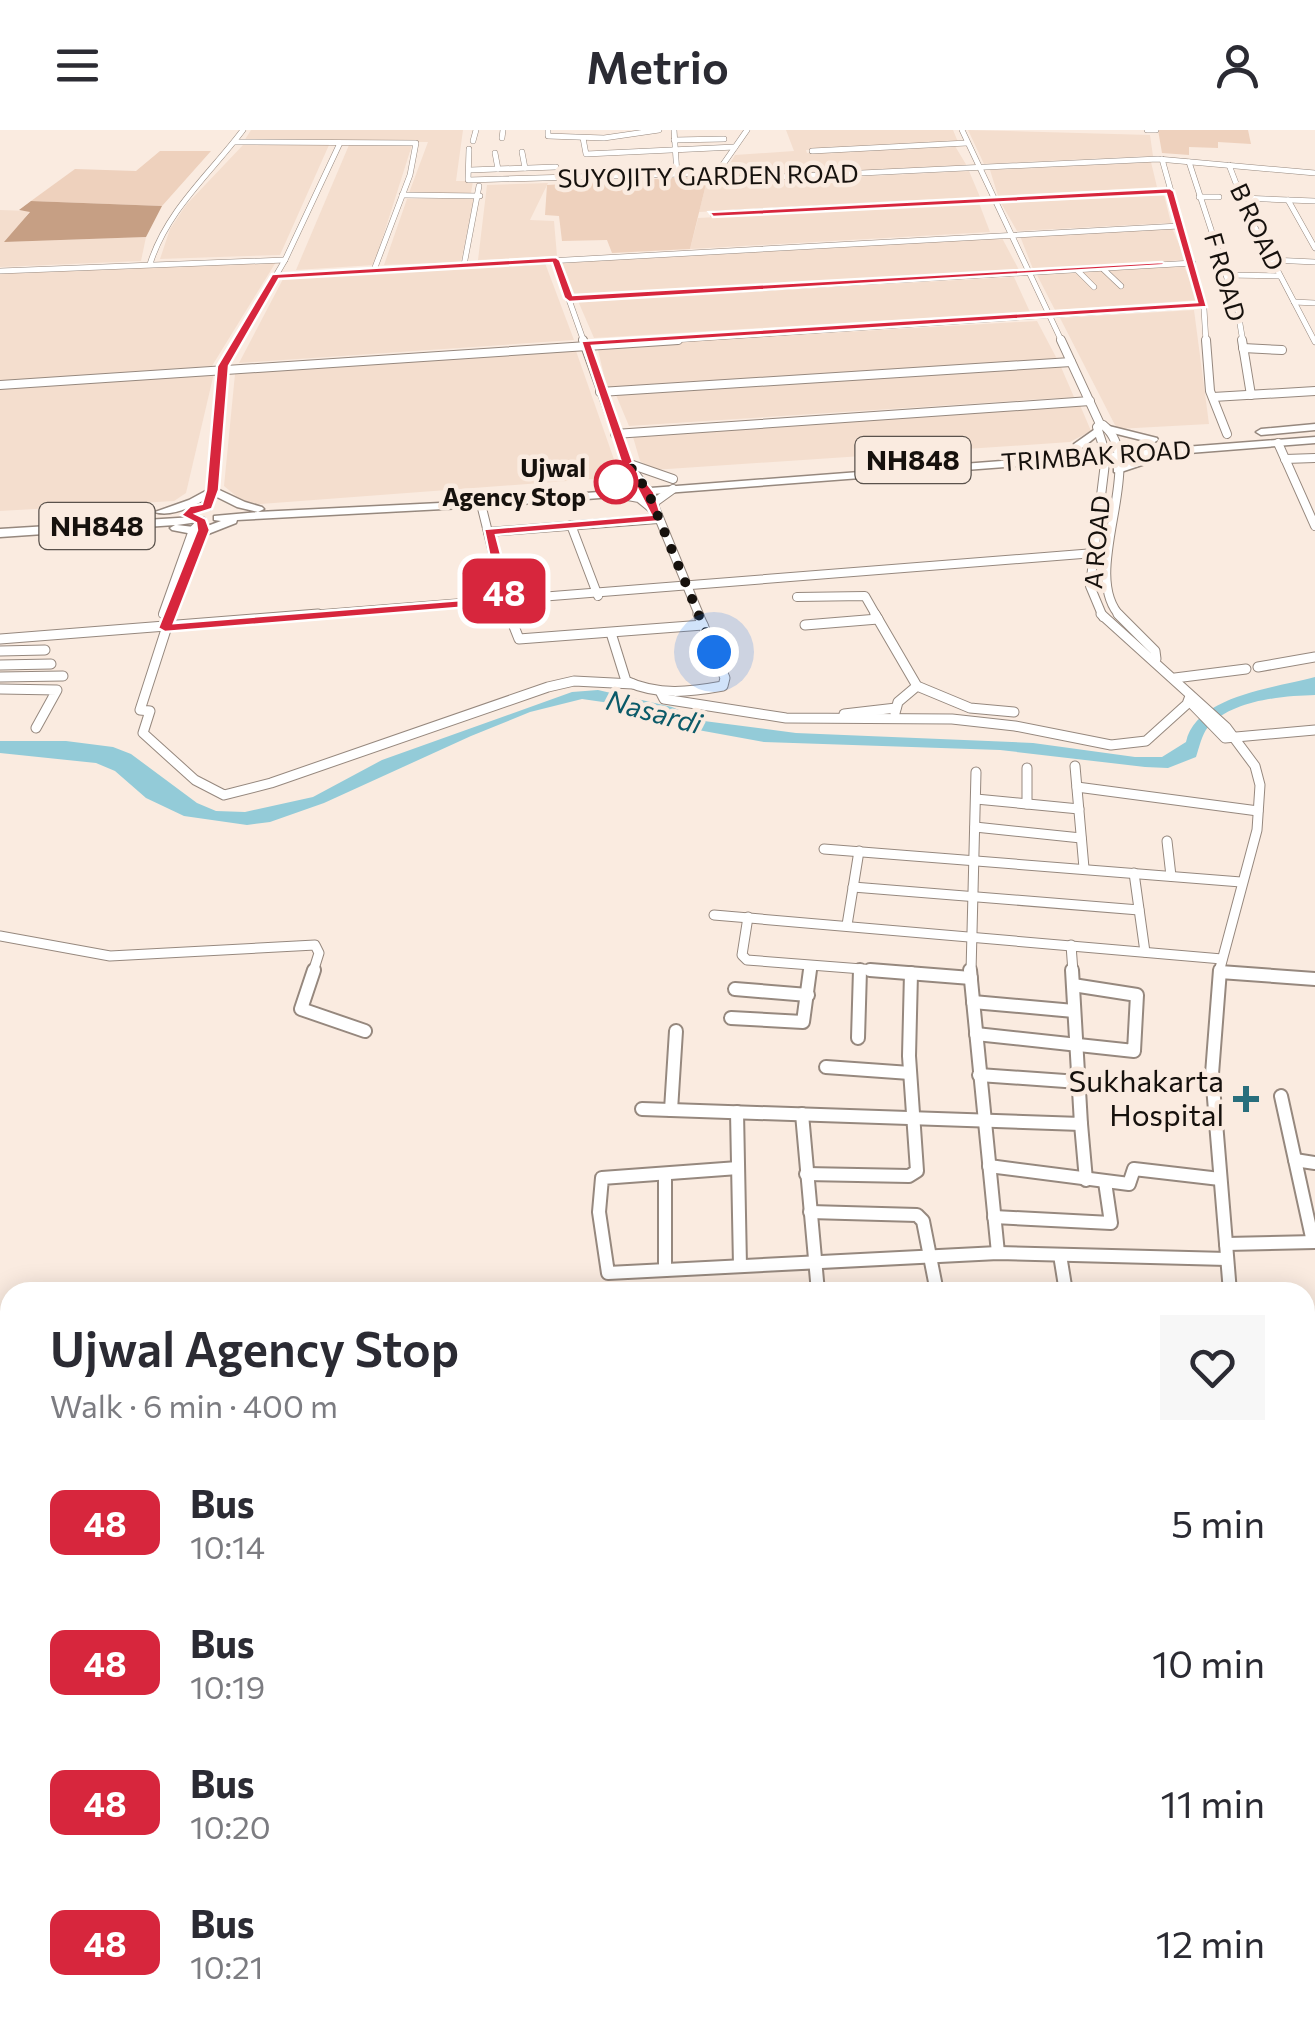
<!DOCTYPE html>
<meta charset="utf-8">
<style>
body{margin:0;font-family:Commissioner,sans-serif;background:#f7f7f7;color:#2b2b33;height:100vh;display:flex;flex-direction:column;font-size:38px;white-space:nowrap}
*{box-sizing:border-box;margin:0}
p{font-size:32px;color:#7c7c81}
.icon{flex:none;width:55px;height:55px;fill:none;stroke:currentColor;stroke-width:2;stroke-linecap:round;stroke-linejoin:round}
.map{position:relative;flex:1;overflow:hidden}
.panel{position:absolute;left:0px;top:1152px;width:1315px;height:752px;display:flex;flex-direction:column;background:#fff;border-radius:30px 30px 0 0;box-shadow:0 5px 25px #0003}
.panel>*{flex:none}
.badge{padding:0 20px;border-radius:15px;font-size:35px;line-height:65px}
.you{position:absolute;width:50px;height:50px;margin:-25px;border:8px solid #fff;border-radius:50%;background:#1a73e8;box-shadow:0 0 0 15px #1a73e833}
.map>.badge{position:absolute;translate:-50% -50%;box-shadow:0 0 0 5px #fff}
.round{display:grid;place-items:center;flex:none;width:105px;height:105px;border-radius:0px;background:#f7f7f7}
.summary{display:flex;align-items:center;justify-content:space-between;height:170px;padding:0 50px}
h1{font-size:48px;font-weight:600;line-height:75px}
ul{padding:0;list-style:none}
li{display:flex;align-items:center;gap:30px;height:140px;padding:0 50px}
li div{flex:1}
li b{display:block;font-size:38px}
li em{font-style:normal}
li .badge{min-width:110px;font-weight:700;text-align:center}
header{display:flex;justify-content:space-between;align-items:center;height:130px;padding:0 50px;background:#fff;font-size:45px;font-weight:600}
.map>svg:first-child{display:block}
.built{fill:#f4dece}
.green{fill:#eed1bd}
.forest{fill:#c69f84}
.water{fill:#93cbd8}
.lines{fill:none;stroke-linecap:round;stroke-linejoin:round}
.minor-far4-casing{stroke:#96887e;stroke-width:6}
.minor-far3-casing{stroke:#96887e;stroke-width:10}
.minor-far2-casing{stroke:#96887e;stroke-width:11}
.minor-far1-casing{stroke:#96887e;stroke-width:16}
.minor-casing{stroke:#96887e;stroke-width:19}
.highway-casing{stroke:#96887e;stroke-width:3}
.minor-far4{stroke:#fff;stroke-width:5}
.minor-far3{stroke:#fff;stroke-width:8}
.minor-far2{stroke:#fff;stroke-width:9}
.minor-far1{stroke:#fff;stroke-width:12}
.minor{stroke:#fff;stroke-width:15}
.highway{fill:#fff;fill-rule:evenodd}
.line{fill:#d7263d;stroke:#fff;stroke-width:2.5}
.walk{stroke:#16110d;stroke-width:10;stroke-dasharray:0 18}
.stop-dot{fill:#fff;stroke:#d7263d;stroke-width:5}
.poi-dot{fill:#286e7c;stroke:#faebe0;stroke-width:4}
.labels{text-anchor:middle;stroke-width:9;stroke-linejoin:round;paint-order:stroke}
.far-street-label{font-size:25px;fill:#16110d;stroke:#faebe0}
.far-stop-label{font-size:25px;font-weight:bold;fill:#16110d;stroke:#faebe0;text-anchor:end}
.shield{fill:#faebe0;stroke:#5a524c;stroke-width:2.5}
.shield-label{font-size:28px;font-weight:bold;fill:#16110d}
.far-water-label{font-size:28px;font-style:italic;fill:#0b5a68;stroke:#faebe0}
.poi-label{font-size:30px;fill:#16110d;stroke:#faebe0;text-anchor:end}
</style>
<header><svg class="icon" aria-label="menu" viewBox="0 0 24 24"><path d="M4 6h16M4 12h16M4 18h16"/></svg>Metrio<svg class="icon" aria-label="person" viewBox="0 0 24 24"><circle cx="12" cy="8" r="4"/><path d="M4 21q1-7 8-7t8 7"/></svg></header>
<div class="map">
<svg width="1315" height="1903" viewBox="0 0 1315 1903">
<rect width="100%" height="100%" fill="#faebe0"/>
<g class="built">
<polygon points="251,0 463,0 456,51 473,51 471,63 409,63 428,12 244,11"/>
<polygon points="786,0 953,0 958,12 806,20 807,23 955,16 967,36 722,47 735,25 794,21"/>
<polygon points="968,0 1150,5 1153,26 984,34"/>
<polygon points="243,15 329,15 280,125 160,129 170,99 186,75"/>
<polygon points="349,15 412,15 374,135 296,140"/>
<polygon points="1151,32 1157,57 998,66 990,40"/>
<polygon points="969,41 980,67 699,82 706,54"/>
<polygon points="548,53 530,90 554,91 557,126 478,130 487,55"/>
<polygon points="1164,65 1171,93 1017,101 1001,73"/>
<polygon points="407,69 474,69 461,132 384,135"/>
<polygon points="979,73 990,102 690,119 698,88"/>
<polygon points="0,80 30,81 6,112 146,107 141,131 0,137"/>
<polygon points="1172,98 1186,130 1033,139 1020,106"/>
<polygon points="1002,108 1019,140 575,165 562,133"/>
<polygon points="276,132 212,236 0,251 0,143"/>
<polygon points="545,133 574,210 239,233 283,149"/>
<polygon points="1184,136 1199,170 1055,180 1037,145"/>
<polygon points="1014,147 1030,182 594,208 578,171"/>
<polygon points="1194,180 1209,294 1117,299 1060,188"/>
<polygon points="1037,191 1057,229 607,258 597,216"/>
<polygon points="575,218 617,338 593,349 247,375 224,356 235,244"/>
<polygon points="1061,237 1074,267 629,296 616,265"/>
<polygon points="214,243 186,363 174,371 0,381 0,258"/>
<polygon points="1080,275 1091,301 1070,312 653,340 640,331 633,307"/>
</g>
<g class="green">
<polygon points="1158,0 1248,0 1251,14 1218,12 1218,18 1189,17 1189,25 1162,23"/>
<polygon points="160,21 211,21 162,76 31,71 75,39 136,41"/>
<polygon points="708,46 690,119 612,123 607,110 562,111 559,86 545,85 547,55"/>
</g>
<polygon class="forest" points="31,71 162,76 146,107 4,112 30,82 19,80"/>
<path class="water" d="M1315,547V565C1282,566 1232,570 1208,597C1202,604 1199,618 1196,627L1168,638L1145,637L1000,620L764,612L698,600L624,575L582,569L530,582L471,606L324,673L270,692L247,695L184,686L146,668L115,641L96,633L0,623V611H66L113,617L131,624L197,673L216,681L245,682L313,667L382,630L572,562L598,560L672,577L704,591L796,603L1033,613L1135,627H1162L1186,612C1196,565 1276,558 1315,547Z"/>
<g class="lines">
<g class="minor-far4-casing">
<g id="minor-far4">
<polyline points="548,0 548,6 604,8 659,0"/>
<polyline points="674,0 677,44"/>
<polyline points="962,0 1062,212"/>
<polyline points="1147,0 1156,0"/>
<polyline points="502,8 503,0"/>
<polyline points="583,8 586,24 735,17"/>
<polyline points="674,10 724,9"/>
<polyline points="473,11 476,0"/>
<polyline points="235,12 416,13 410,45 374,140"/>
<polyline points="469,19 468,50 717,43"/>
<polyline points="812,21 967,13"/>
<polyline points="522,22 525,38"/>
<polyline points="495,23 498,39"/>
<polyline points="1162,29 1204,179 1206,212"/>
<polyline points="1189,32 1238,182 1243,212"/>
<polyline points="1229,35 1247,82 1315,212"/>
<polyline points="470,40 556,37"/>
<polyline points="717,43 712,50 1158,29 1315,43"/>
<polyline points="717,43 747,0"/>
<polyline points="402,65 480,66"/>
<polyline points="1199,67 1219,67"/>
<polyline points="1242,68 1315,71"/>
<polyline points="1288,70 1315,118"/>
<polyline points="713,84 1169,61"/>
<polyline points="555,130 584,212"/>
<polyline points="1272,130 1315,132"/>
<path d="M150,134C167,80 210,44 243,0"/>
<polyline points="464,135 479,56"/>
<polyline points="1102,138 1121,156"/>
<polyline points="1077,140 1094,157"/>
<polyline points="0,141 285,130"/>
<polyline points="1228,145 1280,146"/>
<polyline points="276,146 1179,96"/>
<polyline points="569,169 1193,133"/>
<polyline points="1294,172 1315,173"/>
<polyline points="237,212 285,130 340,13"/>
<polyline points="641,212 1203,175"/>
</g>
</g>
<g class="minor-far3-casing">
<g id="minor-far3">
<polyline points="583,210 627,333 648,361 700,487"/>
<polyline points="1061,210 1100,294 1097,297 1106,325 1090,456 1103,487"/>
<polyline points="1206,210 1210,261 1227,304"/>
<polyline points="1242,210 1251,265"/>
<polyline points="1243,218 1282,220"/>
<polyline points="0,255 678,210"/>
<polyline points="600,262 1071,232"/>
<polyline points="1213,267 1315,261"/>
<path d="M1103,295C1150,331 1077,443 1121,487"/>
<polyline points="615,304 1090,271"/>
<polyline points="1278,313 1315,396"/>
<polyline points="1285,329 1315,328"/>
<polyline points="601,353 627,333 673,349"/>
<polyline points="617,364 639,368 655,381 655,372 673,359"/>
<polyline points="481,374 509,487"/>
<polyline points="208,376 213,360 223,236 238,210"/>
<polyline points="571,395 598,466"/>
<polyline points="488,402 658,389"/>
<polyline points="797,467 865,466 877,487"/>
<polyline points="163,484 193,400 199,394"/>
<polyline points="170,487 204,400 202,391"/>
<polyline points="286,487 1107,422"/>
</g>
</g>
<g class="minor-far2-casing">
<g id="minor-far2">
<polyline points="171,484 140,580 150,581 143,603 195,650 224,665 271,653 548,557 574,551 633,554"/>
<polyline points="509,484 519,509 703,495 698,484"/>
<polyline points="875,484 917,556 970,578 1014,582"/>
<polyline points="1101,484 1226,597 1255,636 1260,655 1257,700 1219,842"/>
<polyline points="1118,484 1155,521 1156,529"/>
<polyline points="805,495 878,489"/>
<path d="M611,503L626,551C658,566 690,562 723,556L725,548L703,495"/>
<polyline points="0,509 318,484"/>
<polyline points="0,521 45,520"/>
<polyline points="0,535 51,534"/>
<polyline points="1258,537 1315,527"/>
<polyline points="0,547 63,546"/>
<polyline points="1175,548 1246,539"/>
<polyline points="0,559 57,560 36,598"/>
<polyline points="660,561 664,569 786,588 952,589 1015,596 1111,615 1146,611 1187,574 1190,566"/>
<polyline points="1191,573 1225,608 1315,600"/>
<polyline points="895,583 898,572 917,556"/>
<polyline points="844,584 896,578"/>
<polyline points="1075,636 1084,738"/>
<polyline points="1027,638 1027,674"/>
<polyline points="1077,657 1258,681"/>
<polyline points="976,669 1079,679"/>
<polyline points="975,697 1081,708"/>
<polyline points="1167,711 1171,746"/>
<polyline points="824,719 1241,752"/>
<polyline points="1134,743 1145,822"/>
<polyline points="853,757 1139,780"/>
<polyline points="714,785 1222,829"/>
<polyline points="748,787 742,825 747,830 901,842"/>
<polyline points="847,795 859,721"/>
<polyline points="0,806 110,826 315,815 319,823 313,842"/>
<polyline points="1071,815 1073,842"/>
<polyline points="809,842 810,836"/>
<polyline points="971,842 976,642"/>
<polyline points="1220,842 1225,842"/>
</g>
</g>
<g class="minor-far1-casing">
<g id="minor-far1">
<polyline points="314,840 301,879 365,901"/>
<polyline points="870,840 971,848"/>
<polyline points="970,840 998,1123"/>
<polyline points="1220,840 1212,944 1230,1162"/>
<polyline points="1220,842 1315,849"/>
<polyline points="735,859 808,865"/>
<polyline points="973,872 1074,881"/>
<polyline points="731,888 803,892 810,840"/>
<polyline points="976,904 1134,921 1137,865 1073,855"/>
<polyline points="858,908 860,840"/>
<polyline points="826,937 910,943"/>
<polyline points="979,945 1079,952"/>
<polyline points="1281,966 1313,1112"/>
<polyline points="642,979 1081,994 1072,840"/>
<polyline points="671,980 676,901"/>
<polyline points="737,982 740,1136"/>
<polyline points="802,984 818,1162"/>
<polyline points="1081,994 1086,1050"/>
<polyline points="1295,1030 1315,1033"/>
<polyline points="989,1036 1129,1054 1134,1039 1220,1049"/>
<polyline points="738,1038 602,1048 599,1082 608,1143 998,1123 1227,1129"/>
<polyline points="806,1044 909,1046 917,1041 909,926 911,843"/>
<polyline points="665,1046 665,1140"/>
<polyline points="810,1082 917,1085 923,1091 937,1162"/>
<polyline points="994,1087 1111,1093 1105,1052"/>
<polyline points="1226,1114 1315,1112"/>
<polyline points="1060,1125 1066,1162"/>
<polyline points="1305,1244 1315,1245"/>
</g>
</g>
<g class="minor-casing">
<g id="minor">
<polyline points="1308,1312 1315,1335"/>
<polyline points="1305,1414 1315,1410"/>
<polyline points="1307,1518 1315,1591"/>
<polyline points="1305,1626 1315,1628"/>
<polyline points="1305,1849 1315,1850"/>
<polyline points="471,1903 479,1895"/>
<polyline points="614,1903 618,1895"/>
<polyline points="1137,1903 1138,1895"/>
</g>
</g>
<g class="highway-casing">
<g id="highway">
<polygon points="1315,294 1315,300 1261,305 1256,302 1261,299"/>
<polygon points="1109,296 1157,308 1158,310 1153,313 1105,301 1105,297"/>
<polygon points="1098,297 1102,298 1102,302 1082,318 1074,318 1074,314"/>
<path d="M1315,307V313L1151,326L1155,329L1154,331L1118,343L1114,342V338L1149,326L481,377L237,390L236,393L203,406L172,400L170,398L175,395L0,407V399L194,387L200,390L198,392L177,395L202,398L221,391L214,390V386L258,382L237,377L213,365C198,374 172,388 155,382L189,370L213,357L245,372L262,377L264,379L258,382L481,371Z"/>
</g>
</g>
<use href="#minor-far4" class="minor-far4"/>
<use href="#minor-far3" class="minor-far3"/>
<use href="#minor-far2" class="minor-far2"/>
<use href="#minor-far1" class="minor-far1"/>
<use href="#minor" class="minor"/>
<use href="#highway" class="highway"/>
</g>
<polygon class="line" points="1170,58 1174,61 1207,177 592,216 633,332 615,348 643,348 654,362 663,391 496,405 513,470 506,474 165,502 158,498 197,400 196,393 181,385 190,376 202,374 206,360 217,236 272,144 556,127 560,130 573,165 1162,132 1167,135 569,172 564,168 552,133 279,149 229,236 219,360 212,379 196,384 206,389 210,400 174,493 498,467 484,399 651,385 635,354 601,357 595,353 621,332 581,211 1197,172 1166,64 713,87 709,82"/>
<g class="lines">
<polyline class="walk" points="616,352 612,346 627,332 648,362 714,522"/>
</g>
<circle class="stop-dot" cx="616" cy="352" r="20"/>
<path class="poi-dot" d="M1241 954h10v10h10v10h-10v10h-10v-10h-10v-10h10z"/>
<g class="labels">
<g class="far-street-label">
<text transform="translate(708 46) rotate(-1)" y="9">SUYOJITY GARDEN ROAD</text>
<text transform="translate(1257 97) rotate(65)" y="9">B ROAD</text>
<text transform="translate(1225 147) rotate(74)" y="9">F ROAD</text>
<text transform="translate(1096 326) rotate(-4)" y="9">TRIMBAK ROAD</text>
<text transform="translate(1097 412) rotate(-85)" y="9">A ROAD</text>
</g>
<g class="far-stop-label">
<text x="586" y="347">Ujwal<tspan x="586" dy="29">Agency Stop</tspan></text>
</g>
<g class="shield">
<rect x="855.5" y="307" width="115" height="46" rx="8"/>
<rect x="39.5" y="373" width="115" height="46" rx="8"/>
</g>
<g class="shield-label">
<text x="913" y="340">NH848</text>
<text x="97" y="406">NH848</text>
</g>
<g class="far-water-label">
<text transform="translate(654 582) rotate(15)" y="10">Nasardi</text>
</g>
<g class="poi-label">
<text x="1224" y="962">Sukhakarta<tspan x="1224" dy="34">Hospital</tspan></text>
</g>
</g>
</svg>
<div class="you" style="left:714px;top:522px"></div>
<b class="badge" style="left:504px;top:461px;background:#d7263d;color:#fff">48</b>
<section class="panel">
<div class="summary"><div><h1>Ujwal Agency Stop</h1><p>Walk · 6 min · 400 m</p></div><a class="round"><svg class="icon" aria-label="heart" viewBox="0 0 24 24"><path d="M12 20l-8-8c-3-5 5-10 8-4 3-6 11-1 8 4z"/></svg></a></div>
<ul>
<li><span class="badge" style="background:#d7263d;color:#fff">48</span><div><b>Bus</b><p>10:14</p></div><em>5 min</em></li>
<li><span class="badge" style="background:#d7263d;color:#fff">48</span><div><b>Bus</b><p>10:19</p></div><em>10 min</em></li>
<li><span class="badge" style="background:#d7263d;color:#fff">48</span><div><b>Bus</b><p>10:20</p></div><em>11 min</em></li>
<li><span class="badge" style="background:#d7263d;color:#fff">48</span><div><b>Bus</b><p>10:21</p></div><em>12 min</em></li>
</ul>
</section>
</div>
